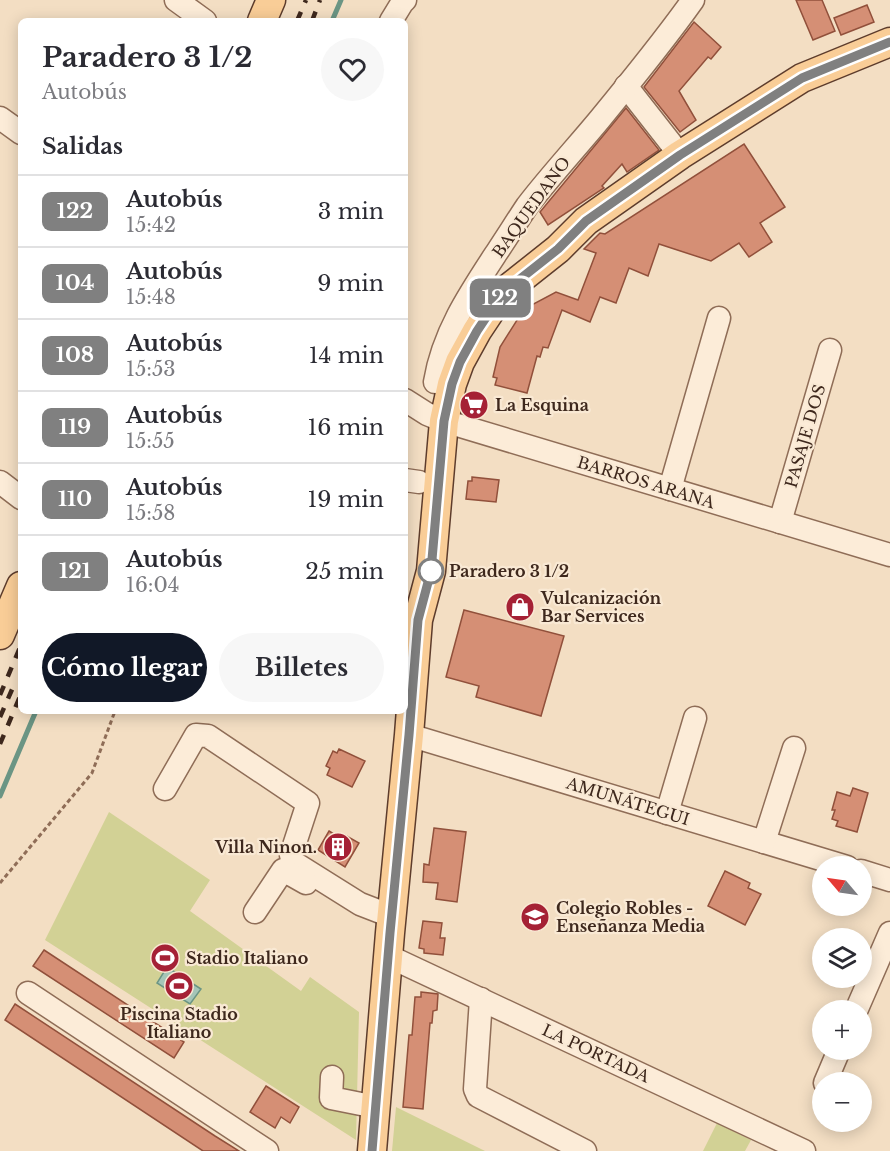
<!DOCTYPE html>
<html lang="es">
<meta charset="utf-8">
<style>
body{margin:0;font-family:"Libre Baskerville",serif;background:#f7f7f7;color:#2b2b33;height:100vh;display:flex;flex-direction:column;font-size:22px;white-space:nowrap}
*{box-sizing:border-box;margin:0}
p{font-size:20px;color:#7c7c81}
.icon{flex:none;width:33px;height:33px;fill:none;stroke:currentColor;stroke-width:2;stroke-linecap:round;stroke-linejoin:round}
.map{position:relative;flex:1;overflow:hidden}
.panel{position:absolute;left:18px;top:18px;width:390px;height:696px;display:flex;flex-direction:column;background:#fff;border-radius:9px;box-shadow:0 3px 15px #0003}
.panel>*{flex:none}
.badge{padding:0 12px;border-radius:9px;font-size:21px;line-height:39px}
.needle{width:39px;rotate:299deg}
.fabs{position:absolute;left:812px;top:856px;display:grid;gap:12px}
.fabs a{display:grid;place-items:center;width:60px;height:60px;border-radius:50%;background:#fff;box-shadow:0 3px 15px #0003;font-size:30px}
.map>.badge{position:absolute;translate:-50% -50%;box-shadow:0 0 0 3px #fff}
h2{padding:0 24px;font-size:22px;line-height:54px}
.round{display:grid;place-items:center;flex:none;width:63px;height:63px;border-radius:32px;background:#f7f7f7}
.overview{display:flex;align-items:center;justify-content:space-between;height:102px;padding:0 24px}
h1{font-size:28px;font-weight:800;line-height:45px}
.action{display:flex;gap:12px;margin-top:auto;padding:12px 24px}
.action a{flex:1;height:69px;border-radius:36px;background:#111827;color:#fff;font-size:24px;font-weight:800;line-height:69px;text-align:center}
.action a+a{background:#f7f7f7;color:#2b2b33}
ul{padding:0;list-style:none}
li{display:flex;align-items:center;gap:18px;height:72px;padding:0 24px;border-top:2px solid #e1e1e2}
li div{flex:1}
li b{display:block;font-size:22px}
li em{font-style:normal}
li .badge{min-width:66px;font-weight:700;text-align:center}
.map>svg:first-child{display:block}
.green{fill:#d2d195}
.water{fill:#a5c5b7;stroke:#6b9584;stroke-width:1.5}
.lines{fill:none;stroke-linecap:round;stroke-linejoin:round}
.stream{stroke:#6b9584;stroke-width:5}
.building{fill:#d58f75;stroke:#91503b;stroke-width:1.5}
.minor-casing{stroke:#8f6d57;stroke-width:25}
.major-casing{stroke:#5d3c2c;stroke-width:31}
.path{stroke:#8f6d57;stroke-width:3;stroke-dasharray:4.5 3;stroke-linecap:butt}
.minor{stroke:#fcecd8;stroke-width:22}
.major{stroke:#f9cd97;stroke-width:28}
.rail{stroke:#3e281d;stroke-width:4.5;stroke-dasharray:10 10;stroke-linecap:butt}
.line-casing{stroke:#fff;stroke-width:14}
.line{stroke:#808080;stroke-width:9}
.stop-dot{fill:#fff;stroke:#808080;stroke-width:3}
.labels{text-anchor:middle;stroke-width:4.5;stroke-linejoin:round;paint-order:stroke}
.street-label{font-size:16px;fill:#3e281d;stroke:#f9e9d4}
.poi-label{font-size:16px;font-weight:bold;fill:#3e281d;stroke:#f9e9d4;text-anchor:start}
.stop-label{font-size:16px;font-weight:bold;fill:#3e281d;stroke:#f9e9d4;text-anchor:start}
</style>
<div class="map">
<svg width="890" height="1151" viewBox="0 0 890 1151">
<rect width="100%" height="100%" fill="#f3dec3"/>
<g class="green">
<polygon points="109,812 210,880 190,911 301,991 310,977 359,1012 356,1140 45,940"/>
<polygon points="396,1107 485,1151 392,1151"/>
<polygon points="717,1123 751,1140 745,1151 703,1151"/>
</g>
<polygon class="water" points="167,967 201,989 190,1004 157,983"/>
<g class="lines">
<g class="stream">
<polyline points="332,21 341,0"/>
<polyline points="0,796 36,711"/>
</g>
</g>
<g class="building">
<polygon points="796,0 822,0 835,31 813,40"/>
<polygon points="867,5 874,22 841,35 834,18"/>
<polygon points="694,22 721,47 711,59 708,57 679,91 696,120 680,132 644,87"/>
<polygon points="626,108 659,150 627,172 622,164 602,186 604,188 548,225 540,212"/>
<polygon points="744,144 785,207 760,223 772,242 749,257 739,243 711,261 659,244 648,276 629,268 616,303 600,297 590,322 562,310 548,348 543,347 540,357 537,356 527,393 495,385 497,378 493,377 500,347 524,309 556,292 578,300 596,253 584,249 600,233 605,234"/>
<polygon points="472,477 499,480 496,502 466,499 468,481 472,481"/>
<polygon points="464,610 564,636 541,716 476,697 479,686 446,677"/>
<polygon points="339,749 365,761 352,787 327,775 330,768 326,766 333,751 337,753"/>
<polygon points="853,788 868,793 857,832 836,826 838,821 832,819 835,810 832,810 837,792 850,796"/>
<polygon points="434,828 466,832 457,902 436,899 438,883 423,882 424,864 429,865"/>
<polygon points="329,831 340,838 343,834 359,843 345,867 318,850"/>
<polygon points="725,871 750,883 748,888 761,894 745,925 708,906"/>
<polygon points="423,921 442,923 440,938 445,938 443,955 424,953 424,949 419,948"/>
<polygon points="44,950 184,1042 174,1058 33,966"/>
<polygon points="421,992 438,994 437,1010 433,1011 432,1023 430,1023 423,1109 403,1107 409,1035 412,1035 415,997 421,997"/>
<polygon points="15,1004 215,1136 239,1151 203,1151 5,1020"/>
<polygon points="266,1086 299,1107 290,1123 281,1117 275,1128 250,1112"/>
</g>
<g class="lines">
<g class="minor-casing">
<g id="minor">
<polyline points="176,0 205,21"/>
<polyline points="391,21 402,3 405,0"/>
<polyline points="626,86 680,155"/>
<polyline points="0,118 21,133"/>
<path d="M435,382C443,333 470,293 497,252C507,237 517,221 527,206C550,176 576,148 600,119C632,80 664,41 693,0"/>
<polyline points="405,400 427,414 444,421 890,555"/>
<polyline points="405,480 419,482"/>
<polyline points="0,482 21,498"/>
<polyline points="670,489 719,318"/>
<polyline points="780,522 830,350"/>
<polyline points="409,735 847,867"/>
<polyline points="165,789 196,735 208,736 308,803 291,855 293,862 360,904 391,916"/>
<polyline points="667,813 695,718"/>
<polyline points="764,842 794,748"/>
<polyline points="861,871 890,880"/>
<polyline points="255,912 283,870 306,883"/>
<polyline points="388,956 804,1151"/>
<polyline points="28,993 267,1151"/>
<polyline points="481,999 475,1089 478,1096 585,1151"/>
<polyline points="856,1011 890,933"/>
<polyline points="332,1077 331,1098 376,1107"/>
<polyline points="825,1083 839,1050"/>
</g>
</g>
<g class="major-casing">
<g id="major">
<polyline points="262,21 271,0"/>
<polyline points="0,635 21,586"/>
<polyline points="372,1151 390,933 409,735 418,620 431,571 444,421 452,384 460,362 477,331 497,301 510,287 558,249 586,221 680,155 802,78 890,42"/>
</g>
</g>
<polyline class="path" points="0,883 92,773 115,711"/>
<use href="#minor" class="minor"/>
<use href="#major" class="major"/>
<g class="rail">
<polyline points="297,21 306,0"/>
<polyline points="312,21 320,0"/>
<polyline points="0,695 21,645"/>
<polyline points="0,717 14,685"/>
<polyline points="0,744 21,694"/>
</g>
</g>
<g class="lines">
<g class="line-casing">
<polyline id="line" points="372,1151 390,933 409,735 418,620 431,571 444,421 452,384 460,362 477,331 497,301 510,287 558,249 586,221 680,155 802,78 890,42"/>
</g>
<use href="#line" class="line"/>
</g>
<defs>
<g id="supermarket-disc" transform="scale(1.5)"><circle r="9.5" fill="#a52135" stroke="#f9e9d4"/><path d="M-6-5.5h2.5l.6 2H6L4.5 2H-2.5L-4.4-4H-6ZM-1.5 3.2a1.3 1.3 0 1 0 .1 0ZM3 3.2a1.3 1.3 0 1 0 .1 0Z" fill="#fff"/></g>
<g id="shop-disc" transform="scale(1.5)"><circle r="9.5" fill="#a52135" stroke="#f9e9d4"/><path d="M-5-2.5h2.3a2.7 3.5 0 0 1 5.4 0H5L5.5 6h-11ZM-1.5-2.5h3a1.5 2.3 0 0 0-3 0Z" fill="#fff"/></g>
<g id="building-disc" transform="scale(1.5)"><circle r="9.5" fill="#a52135" stroke="#f9e9d4"/><path d="M-4-6H4V6H1V3H-1V6H-4ZM-2.5-4.3h1.7v1.8h-1.7ZM.8-4.3h1.7v1.8H.8ZM-2.5-1h1.7V.8h-1.7ZM.8-1h1.7V.8H.8Z" fill="#fff"/></g>
<g id="school-disc" transform="scale(1.5)"><circle r="9.5" fill="#a52135" stroke="#f9e9d4"/><path d="M0-5L7-2L0 1L-7-2ZM-4 1L0 2.5L4 1V4Q0 6-4 4Z" fill="#fff"/></g>
<g id="stadium-disc" transform="scale(1.5)"><circle r="9.5" fill="#a52135" stroke="#f9e9d4"/><path d="M0-5a6.5 5 0 1 0 0 10a6.5 5 0 1 0 0-10ZM-3.5-1.8h7v3.6h-7Z" fill="#fff"/></g>
</defs>
<g fill-rule="evenodd">
<use href="#supermarket-disc" x="474" y="405"/>
<use href="#shop-disc" x="520" y="607"/>
<use href="#building-disc" x="338" y="847"/>
<use href="#school-disc" x="535" y="917"/>
<use href="#stadium-disc" x="165" y="958"/>
<use href="#stadium-disc" x="179" y="986"/>
</g>
<circle class="stop-dot" cx="431" cy="571" r="12"/>
<g class="labels">
<g class="street-label">
<text transform="translate(531 207) rotate(-54)" y="6">BAQUEDANO</text>
<text transform="translate(805 436) rotate(-74)" y="6">PASAJE DOS</text>
<text transform="translate(646 482) rotate(17)" y="6">BARROS ARANA</text>
<text transform="translate(628 801) rotate(17)" y="6">AMUNÁTEGUI</text>
<text transform="translate(596 1053) rotate(25)" y="6">LA PORTADA</text>
</g>
<g class="poi-label">
<text x="495" y="411">La Esquina</text>
<text x="541" y="604">Vulcanización<tspan x="541" dy="18">Bar Services</tspan></text>
<text x="317" y="853" text-anchor="end">Villa Ninon.</text>
<text x="556" y="914">Colegio Robles -<tspan x="556" dy="18">Enseñanza Media</tspan></text>
<text x="186" y="964">Stadio Italiano</text>
<text x="179" y="1020" text-anchor="middle">Piscina Stadio<tspan x="179" dy="18">Italiano</tspan></text>
</g>
<g class="stop-label">
<text x="449" y="577">Paradero 3 1/2</text>
</g>
</g>
</svg>
<div class="fabs">
<a><svg class="needle" viewBox="-14 -14 28 28"><path d="M0-13l5 13h-10z" fill="#e53935"/><path d="M0 13l5-13h-10z" fill="#7c7c81"/></svg></a>
<a><svg class="icon" aria-label="layers" viewBox="0 0 24 24"><path d="M12 4l9 5-9 5-9-5zM3 14l9 5 9-5"/></svg></a>
<a>+</a>
<a>−</a>
</div>
<b class="badge" style="left:500px;top:298px;background:#808080;color:#fff">122</b>
<section class="panel">
<div class="overview"><div><h1>Paradero 3 1/2</h1><p>Autobús</p></div><a class="round"><svg class="icon" aria-label="heart" viewBox="0 0 24 24"><path d="M12 20l-8-8c-3-5 5-10 8-4 3-6 11-1 8 4z"/></svg></a></div>
<h2>Salidas</h2>
<ul>
<li><span class="badge" style="background:#808080;color:#fff">122</span><div><b>Autobús</b><p>15:42</p></div><em>3 min</em></li>
<li><span class="badge" style="background:#808080;color:#fff">104</span><div><b>Autobús</b><p>15:48</p></div><em>9 min</em></li>
<li><span class="badge" style="background:#808080;color:#fff">108</span><div><b>Autobús</b><p>15:53</p></div><em>14 min</em></li>
<li><span class="badge" style="background:#808080;color:#fff">119</span><div><b>Autobús</b><p>15:55</p></div><em>16 min</em></li>
<li><span class="badge" style="background:#808080;color:#fff">110</span><div><b>Autobús</b><p>15:58</p></div><em>19 min</em></li>
<li><span class="badge" style="background:#808080;color:#fff">121</span><div><b>Autobús</b><p>16:04</p></div><em>25 min</em></li>
</ul>
<div class="action"><a>Cómo llegar</a><a>Billetes</a></div>
</section>
</div>
